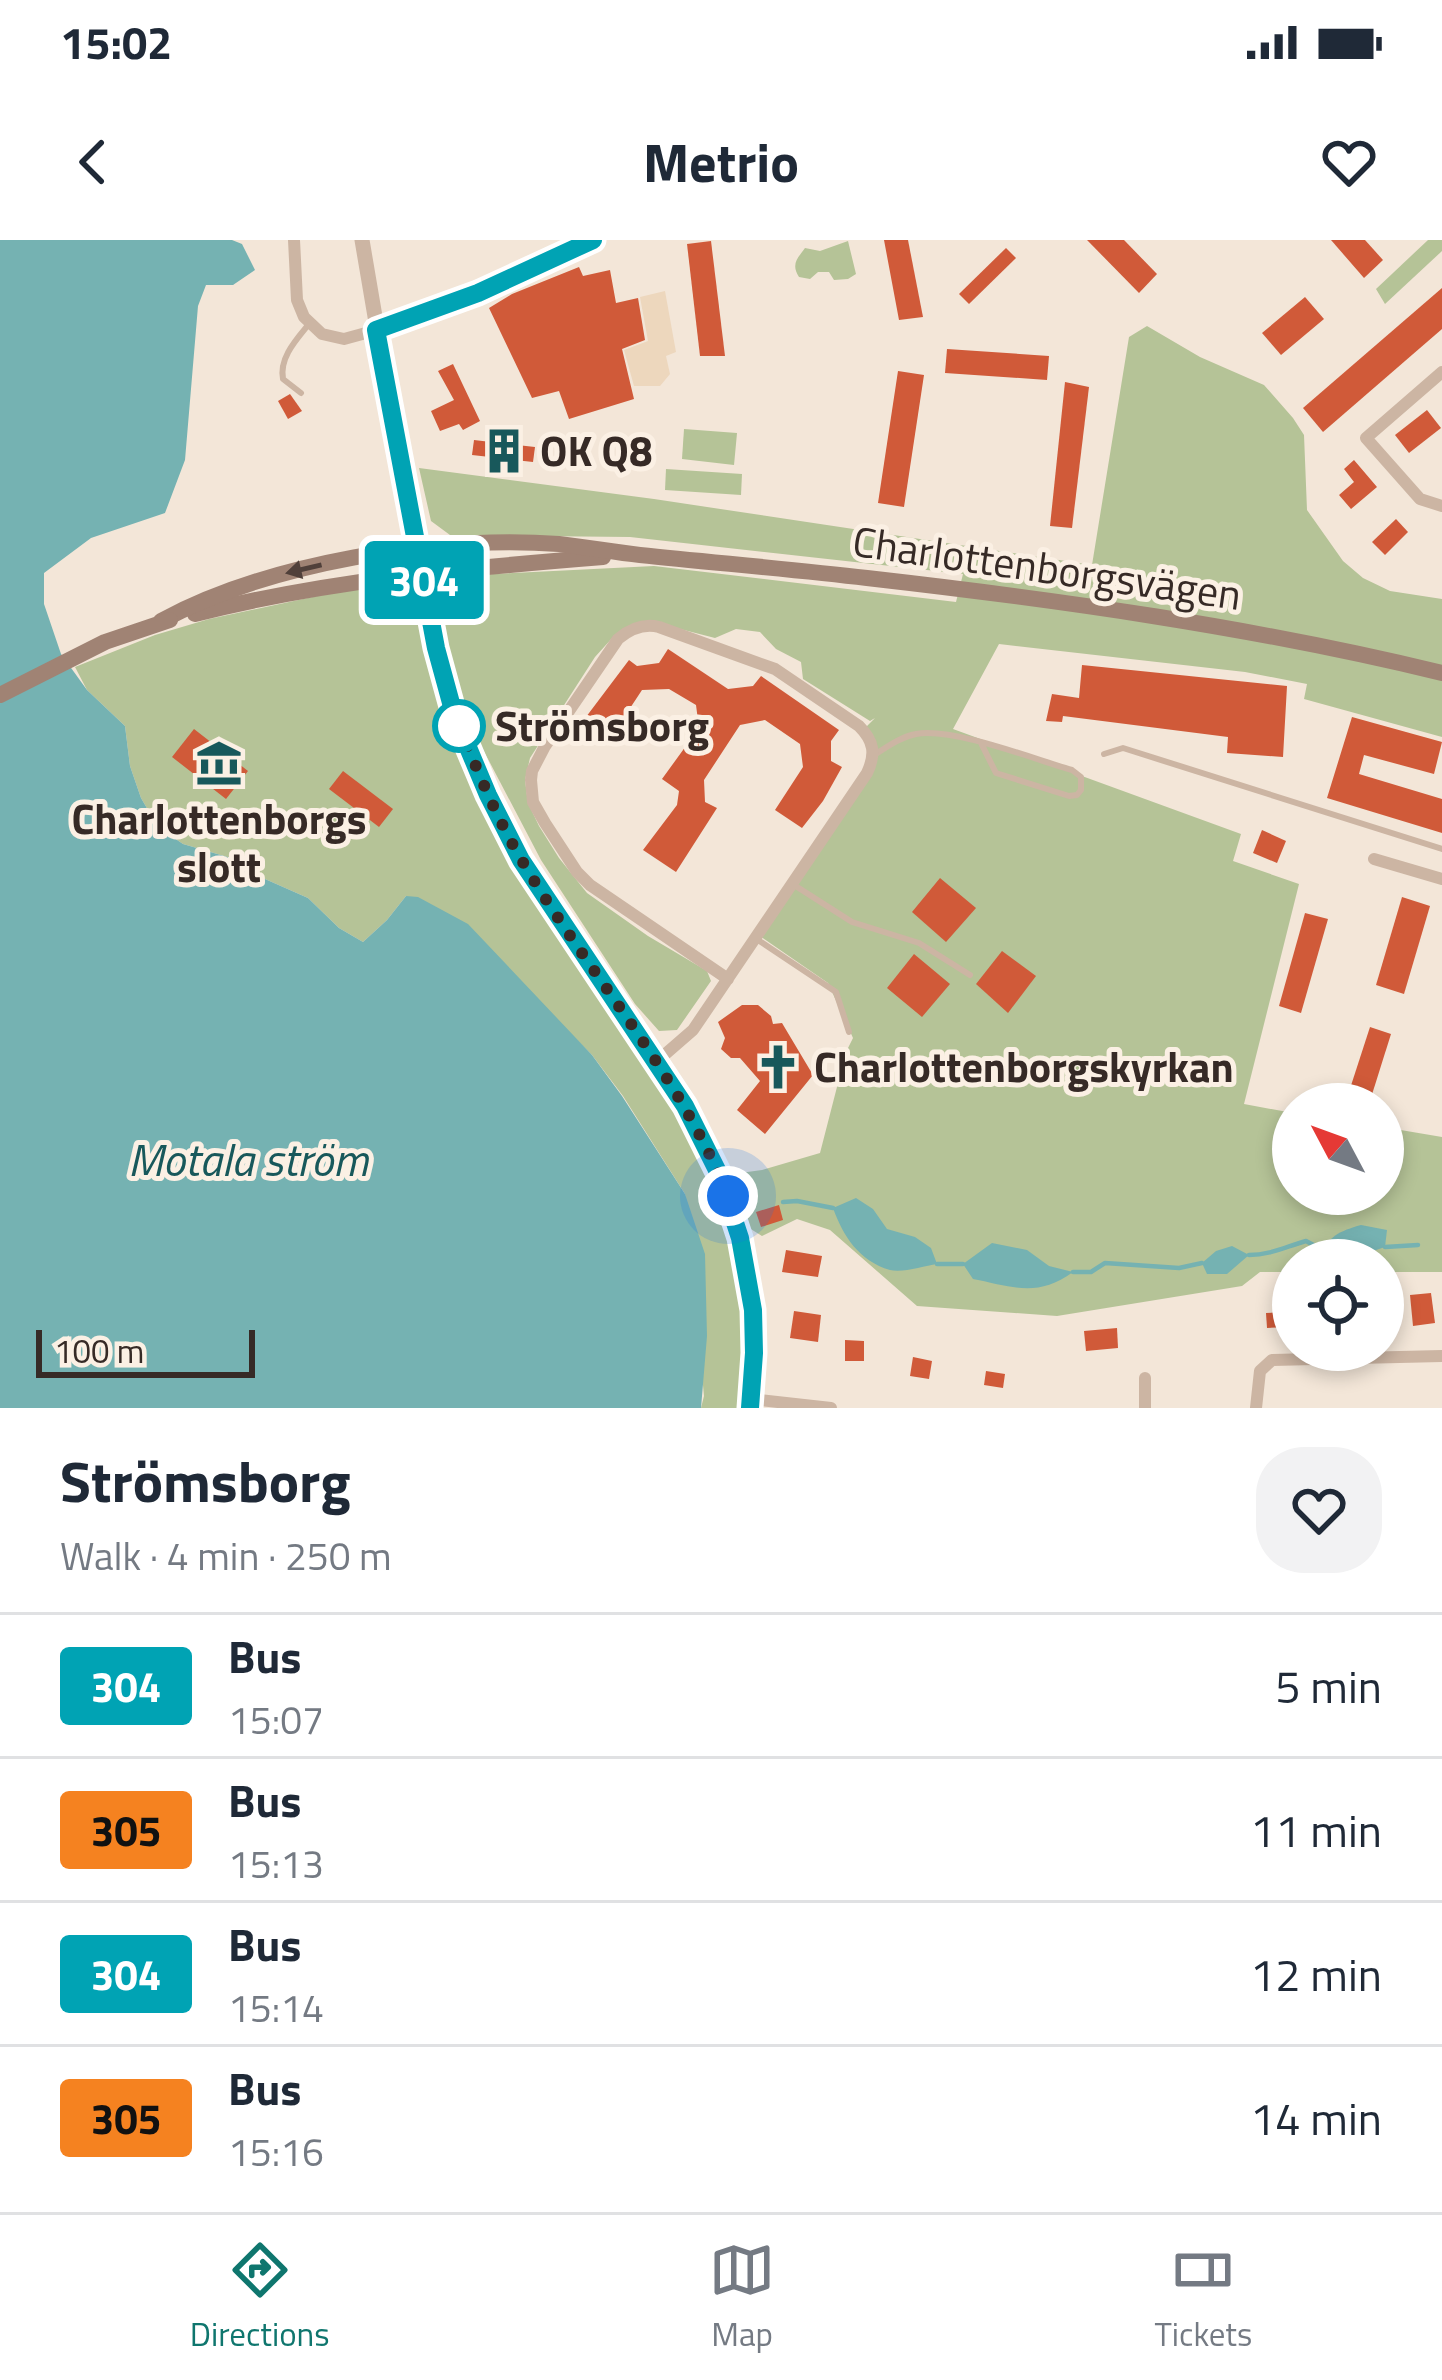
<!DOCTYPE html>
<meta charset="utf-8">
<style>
body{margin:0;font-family:"Titillium Web",sans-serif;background:#f2f2f3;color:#1f2937;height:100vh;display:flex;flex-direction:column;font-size:45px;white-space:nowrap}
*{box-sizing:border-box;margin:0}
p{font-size:39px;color:#747a83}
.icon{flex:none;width:66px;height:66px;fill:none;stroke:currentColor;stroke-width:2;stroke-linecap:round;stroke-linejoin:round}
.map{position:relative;height:1168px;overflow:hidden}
.drawer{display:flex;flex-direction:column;background:#fff;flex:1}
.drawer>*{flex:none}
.badge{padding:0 24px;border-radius:9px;font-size:42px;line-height:78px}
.needle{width:78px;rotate:311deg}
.tools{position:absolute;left:1272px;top:843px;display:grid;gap:24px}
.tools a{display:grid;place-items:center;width:132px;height:132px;border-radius:50%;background:#fff;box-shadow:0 6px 18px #0003;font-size:60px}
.scale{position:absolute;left:36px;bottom:30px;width:219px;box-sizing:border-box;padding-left:12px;border:6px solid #362a26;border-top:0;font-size:33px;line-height:42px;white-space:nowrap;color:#362a26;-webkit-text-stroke:9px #fbf0e4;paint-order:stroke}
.you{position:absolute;width:60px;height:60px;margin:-30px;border:9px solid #fff;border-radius:50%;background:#1a73e8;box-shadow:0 0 0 18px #1a73e833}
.map>.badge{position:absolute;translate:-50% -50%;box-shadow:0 0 0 6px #fff}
.round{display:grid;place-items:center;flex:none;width:126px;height:126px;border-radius:48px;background:#f2f2f3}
.headline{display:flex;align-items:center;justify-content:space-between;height:204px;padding:0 60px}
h1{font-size:57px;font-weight:700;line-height:90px}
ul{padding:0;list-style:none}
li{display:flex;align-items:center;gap:36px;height:144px;padding:0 60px;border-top:3px solid #e0e1e3}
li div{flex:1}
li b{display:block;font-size:45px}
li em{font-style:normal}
li .badge{min-width:132px;font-weight:700;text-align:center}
.status{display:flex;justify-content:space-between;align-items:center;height:84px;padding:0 60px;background:#fff;direction:ltr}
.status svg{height:33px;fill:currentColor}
header{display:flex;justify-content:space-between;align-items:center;height:156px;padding:0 60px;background:#fff;font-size:54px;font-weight:700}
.dock{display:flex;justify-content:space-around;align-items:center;height:168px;border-top:3px solid #e0e1e3;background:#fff;font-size:33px;color:#747a83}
.dock a{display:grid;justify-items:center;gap:6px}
.dock .current{color:#0f766e}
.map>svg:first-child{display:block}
.green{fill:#b5c397}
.plaza{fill:#edd7bd}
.water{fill:#75b2b2}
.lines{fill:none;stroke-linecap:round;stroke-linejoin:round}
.stream{stroke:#75b2b2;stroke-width:4.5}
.building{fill:#d05a39}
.service{stroke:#ccb5a3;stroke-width:6}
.minor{stroke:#ccb5a3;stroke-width:12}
.tertiary{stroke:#ccb5a3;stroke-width:15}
.secondary{stroke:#a08374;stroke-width:16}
.oneway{fill:#50403a}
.line-casing{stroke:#fff;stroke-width:27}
.line{stroke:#00a3b4;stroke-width:18}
.walk{stroke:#362a26;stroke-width:12;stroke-dasharray:0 21.6}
.stop-dot{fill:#fff;stroke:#00a3b4;stroke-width:6}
.labels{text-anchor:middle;stroke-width:10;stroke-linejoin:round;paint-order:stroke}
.poi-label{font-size:42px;font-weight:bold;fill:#362a26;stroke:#fbf0e4;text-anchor:start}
.street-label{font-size:42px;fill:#362a26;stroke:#fbf0e4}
.stop-label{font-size:42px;font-weight:bold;fill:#362a26;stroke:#fbf0e4;text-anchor:start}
.water-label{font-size:45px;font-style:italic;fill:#18585b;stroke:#fbf0e4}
</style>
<div class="status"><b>15:02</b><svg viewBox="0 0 49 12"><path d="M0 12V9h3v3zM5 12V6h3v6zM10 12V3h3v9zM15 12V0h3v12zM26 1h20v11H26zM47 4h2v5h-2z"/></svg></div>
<header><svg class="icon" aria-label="back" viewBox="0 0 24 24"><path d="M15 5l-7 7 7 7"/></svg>Metrio<svg class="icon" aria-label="heart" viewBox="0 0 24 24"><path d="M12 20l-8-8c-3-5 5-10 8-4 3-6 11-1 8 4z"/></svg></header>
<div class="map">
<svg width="1442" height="1168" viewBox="0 0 1442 1168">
<rect width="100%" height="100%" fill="#f3e6d8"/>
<g class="green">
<polygon points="1428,0 1442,0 1442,11 1385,64 1376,49"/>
<path d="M848,1L856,34L848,39L834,40L829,32H818L810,39L799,37C791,24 797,19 805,8L820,11Z"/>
<polygon points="1147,86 1200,117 1264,145 1293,178 1304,195 1307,270 1343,321 1363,338 1390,351 1442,359 1442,497 1304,459 1307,444 1245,432 999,404 953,489 1241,594 1233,621 1299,644 1244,864 1293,873 1293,954 1383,954 1383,887 1442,897 1442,1032 1383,1032 1383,1020 1293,1020 1293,1032 1260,1032 1242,1046 1057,1076 917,1066 830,990 797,979 762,996 733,978 749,1045 750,1168 701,1168 704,1156 685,954 623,856 592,815 549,772 406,656 387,680 363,702 339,688 308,658 265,639 231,618 183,604 158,587 141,558 130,526 125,486 87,450 75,427 155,395 209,379 378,343 402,348 414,362 451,505 464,501 576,703 632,788 718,936 762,930 820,913 846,812 853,798 828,743 754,692 874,516 864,489 875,478 870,481 803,439 801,422 776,409 760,392 736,389 715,398 649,381 614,396 595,417 530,518 525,540 528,563 539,586 559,618 587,653 648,696 707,731 711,741 677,790 659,791 635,764 541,620 467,479 442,387 443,350 452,340 493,334 654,326 956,362 963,334 630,297 450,295 431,281 419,228 654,259 1092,325 1129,97"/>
<polygon points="684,189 737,193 734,225 682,219"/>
<polygon points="666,229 742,234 741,255 665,250"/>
</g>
<polygon class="plaza" points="665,51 676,112 666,116 670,134 660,146 634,146 624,110 648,101 640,57"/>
<g class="water">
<polygon points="0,0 232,0 242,4 255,30 233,45 206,45 198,66 185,220 165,273 91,298 44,333 44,364 61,414 87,450 125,486 130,526 141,558 158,587 183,604 231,618 265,639 308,658 339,688 363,702 387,680 406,656 418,657 468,684 592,815 622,856 685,954 705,1014 707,1096 701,1168 0,1168"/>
<path d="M856,958L873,969L887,989L915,997L931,1008L937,1024C924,1026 903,1033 890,1030C859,1021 843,996 833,968Z"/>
<path d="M1361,985L1387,990L1385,1007L1346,1020L1320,1018C1327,996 1340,991 1361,985Z"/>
<path d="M992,1003L1027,1010L1049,1026L1073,1032C1037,1058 1014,1047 973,1039L963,1024Z"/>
<polygon points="1232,1006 1249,1015 1227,1034 1207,1034 1202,1023 1216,1011"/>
</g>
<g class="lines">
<g class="stream">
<polyline points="783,962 797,961 833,968"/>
<polyline points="1385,1007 1418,1005"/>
<path d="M1249,1015C1270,1015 1285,1007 1306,1001L1323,1010"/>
<polyline points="937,1024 963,1024"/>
<polyline points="1073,1032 1091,1032 1105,1023 1179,1028 1202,1023"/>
</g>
</g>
<g class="building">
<polygon points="884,0 908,0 923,77 899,80"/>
<polygon points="1087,0 1124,0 1157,34 1139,53"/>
<polygon points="1331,0 1365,0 1383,20 1364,38"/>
<polygon points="711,1 725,116 700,116 687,4"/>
<polygon points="1006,8 1016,18 969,64 959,54"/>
<polygon points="579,27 583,36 610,30 616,63 638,58 645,100 622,109 634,159 569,179 559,151 532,158 489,68 512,54"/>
<polygon points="1442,48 1442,89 1323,192 1303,168"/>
<polygon points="1305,57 1324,79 1281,115 1262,93"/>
<polygon points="947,109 1049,116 1047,140 945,133"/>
<polygon points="453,124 480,181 463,190 459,184 440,191 431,171 454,160 438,131"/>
<polygon points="898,131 924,135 904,267 878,263"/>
<polygon points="1065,142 1089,147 1072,288 1050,286"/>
<polygon points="290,154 302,171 288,179 278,161"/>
<polygon points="1427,170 1441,188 1409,213 1395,195"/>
<polygon points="474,200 535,207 533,222 472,215"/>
<polygon points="1354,220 1377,247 1351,269 1339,255 1354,242 1344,229"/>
<polygon points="1396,279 1408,292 1385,315 1372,302"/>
<polygon points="668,409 728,449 753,446 761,436 839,490 831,501 831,521 842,527 823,561 802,588 775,570 803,527 800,504 765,480 740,485 704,540 705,562 717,568 676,632 643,610 677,565 679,551 662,539 699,488 696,465 669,449 642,450 613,494 586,477 629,420 637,426 659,423"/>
<polygon points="1082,425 1287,446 1283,517 1227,513 1228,497 1063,476 1062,482 1046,481 1052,454 1079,458"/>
<polygon points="1352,477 1442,502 1434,534 1364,515 1359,534 1442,559 1442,593 1327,558"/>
<polygon points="194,489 248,531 226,559 172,517"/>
<polygon points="343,531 393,569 379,587 329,549"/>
<polygon points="1262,590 1286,601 1277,623 1253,613"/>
<polygon points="940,638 976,668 946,702 912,672"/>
<polygon points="1402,657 1430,666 1404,754 1376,745"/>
<polygon points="1305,673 1328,679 1301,773 1279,766"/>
<polygon points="1002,711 1036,736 1008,773 976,744"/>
<polygon points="914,714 950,744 922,777 887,748"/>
<polygon points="742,765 758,765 771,776 773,784 782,783 813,835 765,894 737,870 760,841 740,818 731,818 721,809 725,798 718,782"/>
<polygon points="1370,787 1391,794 1369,864 1345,864"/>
<polygon points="779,965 783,980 761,987 756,972"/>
<polygon points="786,1010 822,1016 818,1037 782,1032"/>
<polygon points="1431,1053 1435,1083 1413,1086 1410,1055"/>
<polygon points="794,1071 821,1075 818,1102 790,1098"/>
<polygon points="1289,1072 1290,1087 1267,1088 1266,1073"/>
<polygon points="1117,1088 1118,1108 1086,1111 1084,1091"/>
<polygon points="845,1100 864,1101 864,1121 845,1121"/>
<polygon points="913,1117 932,1121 929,1139 910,1136"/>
<polygon points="986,1131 1005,1134 1003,1148 984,1145"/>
</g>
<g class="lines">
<g class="service">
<path d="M301,153L283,139C279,118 296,100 309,84"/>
<polyline points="1104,514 1123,508 1442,609"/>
<path d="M874,515C887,507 900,497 916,494C952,487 1034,519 1072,530L1081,537V550L1077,555L1069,556L996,533L981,503"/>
<polyline points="794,645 852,682 919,703 970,735"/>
<polyline points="758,700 836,752 849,792"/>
</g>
<g class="minor">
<polyline points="294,0 297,60 304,77 322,94 344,99 377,90 471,55 593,0"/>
<polyline points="1442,132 1366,198 1420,259 1442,266"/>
<path d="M423,332C428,362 432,393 439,423C456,489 485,557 520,617C626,801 783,934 750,1168"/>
<polyline points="1374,619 1442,639"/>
<path d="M655,823L693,790L867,533C876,514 874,501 859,486L775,429L659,387C643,383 630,389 618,399L545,506L532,531L531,540L533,562L545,583L577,632L590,645L728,739"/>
<polyline points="751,1159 831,1168"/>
<polyline points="1145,1168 1145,1138"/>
<polyline points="1256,1168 1260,1131 1272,1120 1442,1116"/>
</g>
<polyline class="tertiary" points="362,0 396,200 423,332"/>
<g class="secondary">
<path d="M195,374C329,340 465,328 603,317"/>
<path d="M161,381C268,323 437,295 559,304C586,307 613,312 640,315C716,323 792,329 867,338C1060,360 1253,387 1442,433"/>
<polyline points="0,455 105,402 170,380"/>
</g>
</g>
<defs><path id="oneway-solid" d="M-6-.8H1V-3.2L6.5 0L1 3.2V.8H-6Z" transform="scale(3)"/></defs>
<use class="oneway" href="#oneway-solid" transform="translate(304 329) rotate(167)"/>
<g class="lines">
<g class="line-casing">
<polyline id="line" points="593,0 478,53 376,90 436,408 454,474 488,555 521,620 685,866 719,934 740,998 753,1070 754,1113 750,1168"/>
</g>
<use href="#line" class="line"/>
<path class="walk" d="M459,486C478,531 496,577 521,619C588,733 679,833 728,956"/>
</g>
<defs>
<g id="building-bare" transform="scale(3.6)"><path d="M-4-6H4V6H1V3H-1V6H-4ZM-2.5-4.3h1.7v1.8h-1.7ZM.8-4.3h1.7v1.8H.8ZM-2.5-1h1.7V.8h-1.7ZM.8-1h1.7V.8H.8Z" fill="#18585b" stroke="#fbf0e4" stroke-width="2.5" paint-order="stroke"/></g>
<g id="museum-bare" transform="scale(3.6)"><path d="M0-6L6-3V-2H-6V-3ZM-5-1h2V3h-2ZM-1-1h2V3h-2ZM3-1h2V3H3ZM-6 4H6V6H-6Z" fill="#18585b" stroke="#fbf0e4" stroke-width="2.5" paint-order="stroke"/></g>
<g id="church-bare" transform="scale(3.6)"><path d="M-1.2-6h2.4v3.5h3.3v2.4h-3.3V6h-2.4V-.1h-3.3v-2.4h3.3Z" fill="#18585b" stroke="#fbf0e4" stroke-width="2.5" paint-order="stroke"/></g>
</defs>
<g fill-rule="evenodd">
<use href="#building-bare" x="504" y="211"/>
<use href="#museum-bare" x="219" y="523"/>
<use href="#church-bare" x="778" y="827"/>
</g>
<circle class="stop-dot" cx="459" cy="486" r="24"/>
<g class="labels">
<g class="poi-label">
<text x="540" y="226">OK Q8</text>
<text x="219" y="594" text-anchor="middle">Charlottenborgs<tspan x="219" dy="48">slott</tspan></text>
<text x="814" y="842">Charlottenborgskyrkan</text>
</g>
<g class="street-label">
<text transform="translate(1047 328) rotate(8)" y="15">Charlottenborgsvägen</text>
</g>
<g class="stop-label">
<text x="495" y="501">Strömsborg</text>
</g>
<g class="water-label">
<text x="248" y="936">Motala ström</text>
</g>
</g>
</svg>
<div class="tools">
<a><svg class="needle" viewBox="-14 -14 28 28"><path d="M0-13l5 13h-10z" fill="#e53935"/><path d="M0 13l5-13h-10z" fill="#747a83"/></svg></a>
<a><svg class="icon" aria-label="locate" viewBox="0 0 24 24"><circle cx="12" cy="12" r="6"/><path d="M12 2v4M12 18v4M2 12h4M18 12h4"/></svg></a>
</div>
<div class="scale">100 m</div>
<div class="you" style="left:728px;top:956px"></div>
<b class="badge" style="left:424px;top:340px;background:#00a3b4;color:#fff">304</b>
</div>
<section class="drawer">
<div class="headline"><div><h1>Strömsborg</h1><p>Walk · 4 min · 250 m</p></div><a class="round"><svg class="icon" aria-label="heart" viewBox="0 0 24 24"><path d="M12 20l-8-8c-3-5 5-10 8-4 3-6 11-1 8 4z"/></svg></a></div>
<ul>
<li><span class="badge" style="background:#00a3b4;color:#fff">304</span><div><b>Bus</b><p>15:07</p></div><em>5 min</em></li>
<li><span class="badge" style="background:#f58220;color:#111">305</span><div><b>Bus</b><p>15:13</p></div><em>11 min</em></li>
<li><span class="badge" style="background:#00a3b4;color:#fff">304</span><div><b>Bus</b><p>15:14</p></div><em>12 min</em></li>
<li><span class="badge" style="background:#f58220;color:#111">305</span><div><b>Bus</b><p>15:16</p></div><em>14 min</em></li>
</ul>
</section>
<nav class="dock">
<a class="current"><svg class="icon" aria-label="directions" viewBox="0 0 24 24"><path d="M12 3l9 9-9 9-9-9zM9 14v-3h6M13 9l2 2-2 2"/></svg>Directions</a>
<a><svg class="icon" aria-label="map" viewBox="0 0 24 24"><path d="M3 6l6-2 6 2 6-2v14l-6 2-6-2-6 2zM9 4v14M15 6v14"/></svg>Map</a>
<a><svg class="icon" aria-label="tickets" viewBox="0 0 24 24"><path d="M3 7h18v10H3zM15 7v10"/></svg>Tickets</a>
</nav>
